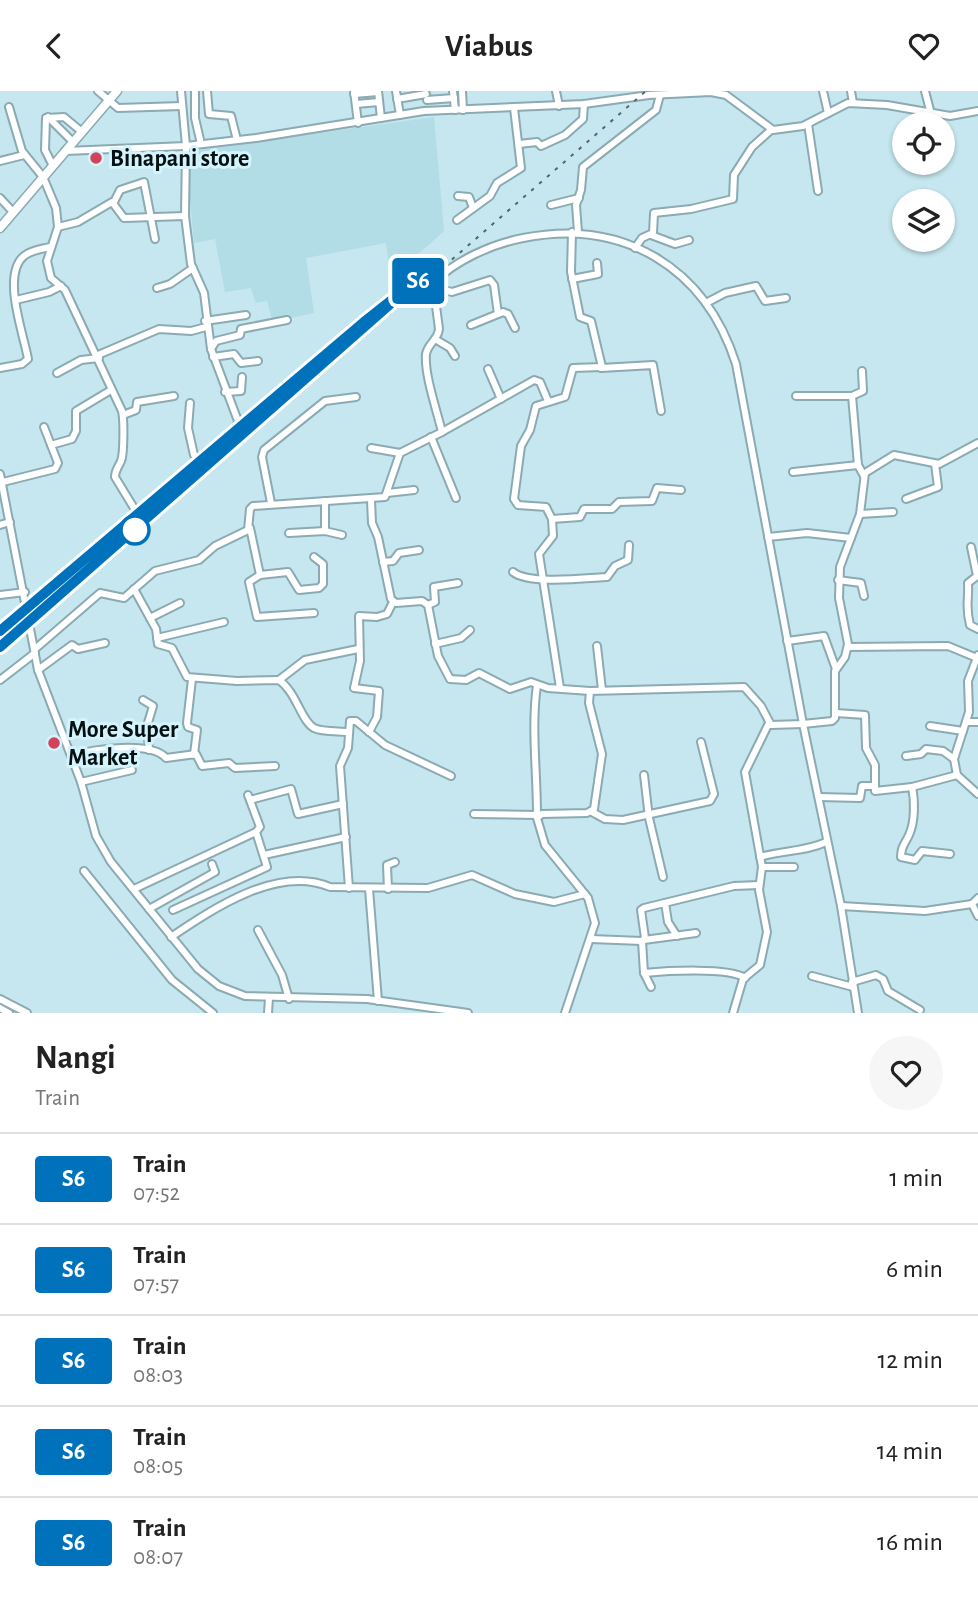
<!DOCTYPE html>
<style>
body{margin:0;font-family:"Alegreya Sans",sans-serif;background:#f6f6f6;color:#222;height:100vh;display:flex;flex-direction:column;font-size:26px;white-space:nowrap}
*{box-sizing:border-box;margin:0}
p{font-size:23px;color:#767676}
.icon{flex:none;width:38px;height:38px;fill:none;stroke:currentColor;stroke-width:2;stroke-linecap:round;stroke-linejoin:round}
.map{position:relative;height:922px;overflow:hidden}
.drawer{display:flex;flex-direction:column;background:#fff;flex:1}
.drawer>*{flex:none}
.badge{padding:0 14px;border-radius:5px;font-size:24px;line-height:46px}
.controls{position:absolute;left:892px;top:21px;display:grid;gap:14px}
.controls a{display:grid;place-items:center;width:63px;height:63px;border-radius:50%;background:#fff;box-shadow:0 2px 5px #0004;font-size:35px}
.map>.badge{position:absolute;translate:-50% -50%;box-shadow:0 0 0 4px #fff}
.round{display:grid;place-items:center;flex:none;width:74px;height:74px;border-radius:37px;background:#f6f6f6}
.summary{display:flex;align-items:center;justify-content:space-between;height:119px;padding:0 35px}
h1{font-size:33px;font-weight:700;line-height:52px}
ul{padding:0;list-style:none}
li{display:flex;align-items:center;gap:21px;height:91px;padding:0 35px;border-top:2px solid #e0e0e0}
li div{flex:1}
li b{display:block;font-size:26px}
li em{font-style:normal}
li .badge{min-width:77px;font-weight:700;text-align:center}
header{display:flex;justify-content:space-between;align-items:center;height:91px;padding:0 35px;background:#fff;font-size:32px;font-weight:700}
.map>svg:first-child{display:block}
.built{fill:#b2dce6}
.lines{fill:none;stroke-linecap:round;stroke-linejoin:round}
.minor-casing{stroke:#8baab2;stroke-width:10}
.major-casing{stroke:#8baab2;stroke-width:11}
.minor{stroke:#fff;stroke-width:6}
.major{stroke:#fff;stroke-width:8}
.rail{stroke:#52666b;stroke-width:2;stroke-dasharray:3.5 7;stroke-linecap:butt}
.line-casing{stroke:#fff;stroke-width:16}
.line{stroke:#0072bc;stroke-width:10}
.poi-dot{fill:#d2425a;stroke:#d3f4fc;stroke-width:2.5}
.stop-dot{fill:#fff;stroke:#0072bc;stroke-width:3.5}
.labels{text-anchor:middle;stroke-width:6;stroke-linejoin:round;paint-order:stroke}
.poi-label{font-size:24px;font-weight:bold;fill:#051013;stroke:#d3f4fc;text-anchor:start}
</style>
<header><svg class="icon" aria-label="back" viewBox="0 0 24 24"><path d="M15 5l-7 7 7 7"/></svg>Viabus<svg class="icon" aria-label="heart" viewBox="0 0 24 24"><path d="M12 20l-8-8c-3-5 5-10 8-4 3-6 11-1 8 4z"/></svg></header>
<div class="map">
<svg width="978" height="922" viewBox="0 0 978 922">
<rect width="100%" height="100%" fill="#c6e7ef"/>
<polygon class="built" points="434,26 444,140 414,167 389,175 386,152 306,167 314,222 273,231 267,210 256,212 251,197 225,201 215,148 194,152 189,99 191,60"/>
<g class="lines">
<g class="minor-casing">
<g id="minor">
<polyline points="98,0 118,17 182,15"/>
<polyline points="181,0 186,55 185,125 191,173 204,202 211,258 238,330 237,336 199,367 194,364 188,337 190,312"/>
<polyline points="195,0 195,27 201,53"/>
<polyline points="207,0 209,23 231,25 237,49"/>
<polyline points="354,0 358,32"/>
<polyline points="378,0 381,27"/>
<polyline points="396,0 400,24"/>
<polyline points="453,0 455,19"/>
<polyline points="462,0 463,19"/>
<polyline points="556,0 559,15"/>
<polyline points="823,0 828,22"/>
<polyline points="851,0 853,12"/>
<polyline points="925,0 931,23"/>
<polyline points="354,3 378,1"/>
<polyline points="397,8 426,3"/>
<polyline points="427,9 454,7"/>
<polyline points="356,13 379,11"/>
<path d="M9,16L22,60L43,86L56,117L58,136L47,170L51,187L65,199L122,320C124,328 124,363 121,370C118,377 115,379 115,386L137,422"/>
<polyline points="48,26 73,51"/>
<polyline points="808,33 818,100"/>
<polyline points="519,53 537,51 541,55 565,44 583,28 584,13"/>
<polyline points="65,60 186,55 256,47 424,20 584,13 649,4 711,1 726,4 773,39 803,35 848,12 887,14 950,25 978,20"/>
<polyline points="0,70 24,64"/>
<polyline points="53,75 45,59 46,27 64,26 82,41"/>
<polyline points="458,105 469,106 473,117"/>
<polyline points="0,107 13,121"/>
<polyline points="114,111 120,99 144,91 155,148"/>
<polyline points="551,114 579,107"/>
<polyline points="457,129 490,105 497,92 521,77 514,17"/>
<polyline points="58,136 78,131 112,111 124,127 185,125"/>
<polyline points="578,141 576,114 581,99 583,76 656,19 660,4"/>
<polyline points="651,144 675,153 689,149"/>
<polyline points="635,157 642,147 653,142 654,122 691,118 733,108 734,84 752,56 771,39"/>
<polyline points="572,188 598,183 597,172"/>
<polyline points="157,197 170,193 193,177"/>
<polyline points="434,207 444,199 452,201 490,189 494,194 498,223"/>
<polyline points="16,209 49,201 61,195"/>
<polyline points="706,212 725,202 756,195 765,210 786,207"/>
<polyline points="205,230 246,224"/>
<polyline points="471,234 503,221 508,223 515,237"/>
<polyline points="435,248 450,257 455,265"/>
<polyline points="211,258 216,250 240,244 241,238 287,229"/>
<polyline points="98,264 159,238 191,240 206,236"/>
<polyline points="213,266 234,263 241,272 258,270"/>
<path d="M0,277L22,273L28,268C24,244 1,184 24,165C31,159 42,158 50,156"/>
<polyline points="601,277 653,274 661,320"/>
<polyline points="488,278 501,308"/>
<polyline points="57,282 81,269 99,267"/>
<polyline points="225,301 241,300 242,286"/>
<polyline points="796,305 852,305 858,374"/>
<polyline points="852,305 863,300 862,280"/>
<polyline points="123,324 136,319 137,311 174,305"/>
<polyline points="44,336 51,354"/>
<polyline points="442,341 534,289 540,291 548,310"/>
<polyline points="431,346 456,407"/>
<polyline points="371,357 400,362"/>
<polyline points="793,381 858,374 864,385"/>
<polyline points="0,383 38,579 81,691 96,745 111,771 198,878 219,895 245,905 367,908 468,922"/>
<polyline points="3,391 55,378 58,372 51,354 72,348 76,340 76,320 111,299"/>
<polyline points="387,402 414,399"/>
<polyline points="906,408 938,396 935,373"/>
<polyline points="371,409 372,432 378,446 391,508 396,512 422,510 428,514 438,565 450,588 466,589 479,582 510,598 531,591 548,597 590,600"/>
<polyline points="325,410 325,440"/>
<polyline points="271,412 262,366 264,359 325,310 356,306"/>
<polyline points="860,423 893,421"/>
<polyline points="552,428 580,426 584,418 612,418 619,411 652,410 657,397 681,399"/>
<polyline points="0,434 10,431"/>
<polyline points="250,437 260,484 288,481 299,499 319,497 323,493 323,473 314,466"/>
<polyline points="289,442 325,440 342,444"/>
<polyline points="768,446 807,442 851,447"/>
<path d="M971,456L977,485L968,492C969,510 965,515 970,534L978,538"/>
<polyline points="383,471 393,470 399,462 419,459"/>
<path d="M513,481C529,494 587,487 607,486L615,475L628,469L629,454"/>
<polyline points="260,484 249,491 257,526 314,522"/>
<polyline points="838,489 861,492 864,505"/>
<path d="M134,498L156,538L158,553L172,557L187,586L237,590L279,589C297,602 301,630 314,637C322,641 338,640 348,641"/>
<polyline points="0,504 25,501"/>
<polyline points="428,514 435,511 434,496 458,492"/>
<polyline points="150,527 180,512"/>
<polyline points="0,547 28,522"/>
<polyline points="157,547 224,531"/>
<polyline points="787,550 824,545 836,578"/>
<polyline points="435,553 461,547 470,539"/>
<polyline points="597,555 602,599"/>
<polyline points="848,556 948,555 977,567"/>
<path d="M35,558L100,502L124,507L155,480L199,469L215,455L248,439L250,418L253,415L385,406L400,362L442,341C437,320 424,283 426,263C428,252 438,249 439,238L433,192C456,169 492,153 523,147C623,127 705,176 736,273L803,633L771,634L761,615L744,596L590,600L589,612L602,663L594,718L587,722L542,723L537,727L545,754L588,807L595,832L565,922"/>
<polyline points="978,564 968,590 969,621 954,668 957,684 978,703"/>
<polyline points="38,579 72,554 78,558 105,552"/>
<polyline points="192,588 187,632 188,636 197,639 194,663"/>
<polyline points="0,589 35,562"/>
<polyline points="279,589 305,569 358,558"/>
<polyline points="560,597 539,463 553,445 552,428 546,416 518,414 514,408 521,355 530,339 536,315 565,306 573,277 602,276 591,230 580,226 571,181 572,141"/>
<polyline points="143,609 153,615 147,635 149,659"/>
<polyline points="836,622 865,624 866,657 875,674 875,700 912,696 957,684"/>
<polyline points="966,631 978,631"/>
<polyline points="930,635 963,640"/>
<polyline points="369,641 377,626 379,600 354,597 360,570 359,525 377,526 387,523 393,511"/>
<path d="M71,665C93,658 151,650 166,667L196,663L202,675L229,672L235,677L275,675"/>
<polyline points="906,665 921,663 926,658 943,660 954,668"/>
<polyline points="644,684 649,727 663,786"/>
<polyline points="81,691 132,679"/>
<path d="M912,696C915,710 915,731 909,744C905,753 901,755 901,766L915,769L922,760L950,763"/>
<polyline points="819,706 860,707 862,695 873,695"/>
<polyline points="250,709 291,698 298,723 343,713"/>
<polyline points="592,721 605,728 623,729 710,710 714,703 701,651"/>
<polyline points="474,723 538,724"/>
<path d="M537,724C537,680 531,636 537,594"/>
<polyline points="264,764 346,746"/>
<path d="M760,766C783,759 805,761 826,751"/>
<polyline points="762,776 794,776"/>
<polyline points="84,780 172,889 213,922"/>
<polyline points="349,797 340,675 348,657 350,630 356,630 385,654 451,685"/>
<polyline points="134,798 256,741"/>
<polyline points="369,798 378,910"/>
<polyline points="388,798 387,774 395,771"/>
<polyline points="978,807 972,813 978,825"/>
<polyline points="665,812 668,831 677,845"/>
<polyline points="841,815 925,820 972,813"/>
<polyline points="149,818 215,781 212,773"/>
<polyline points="173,819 267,776 256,741 260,736 248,704"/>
<polyline points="258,839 282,884 289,908"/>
<path d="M171,846C214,817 278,774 330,796L428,797L472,784L515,803L554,811L585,803"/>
<polyline points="591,848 642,850 645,847 641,819 644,817 734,795 759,794"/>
<polyline points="644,849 696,842"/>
<polyline points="642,850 644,882 651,896"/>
<path d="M644,882C665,880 729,876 745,887"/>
<polyline points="812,885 853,896"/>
<polyline points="852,891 876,884 883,888 888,900 920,919"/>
<polyline points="0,908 27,922"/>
<polyline points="0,917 9,922"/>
<polyline points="268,922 269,907"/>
<polyline points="733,922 743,888 760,874 767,841 759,799 762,776 745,681 769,632"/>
<polyline points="858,922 841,815 803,633 832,630 835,627 835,580 845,566 848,553 839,507 840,476 860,423 865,382 894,364 939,373 978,352"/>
</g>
</g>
<g class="major-casing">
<polyline id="major" points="0,137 117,0"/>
</g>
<use href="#minor" class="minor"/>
<use href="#major" class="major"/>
<g class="rail">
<polyline points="0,540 388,212"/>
<polyline points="0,561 646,0"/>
</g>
</g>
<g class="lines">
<g class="line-casing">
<polyline id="line" points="0,540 364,231 421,186 0,556"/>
</g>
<use href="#line" class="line"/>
</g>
<g class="poi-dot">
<circle cx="96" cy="67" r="7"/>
<circle cx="54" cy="652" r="7"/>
</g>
<circle class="stop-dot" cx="135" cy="439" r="14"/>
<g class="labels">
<g class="poi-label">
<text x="110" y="75">Binapani store</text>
<text x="68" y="646">More Super<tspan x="68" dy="28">Market</tspan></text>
</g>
</g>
</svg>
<div class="controls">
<a><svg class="icon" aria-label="locate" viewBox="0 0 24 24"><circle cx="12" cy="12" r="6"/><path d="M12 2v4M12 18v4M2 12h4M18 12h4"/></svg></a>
<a><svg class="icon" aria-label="layers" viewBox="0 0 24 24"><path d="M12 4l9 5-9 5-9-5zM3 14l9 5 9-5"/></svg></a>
</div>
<b class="badge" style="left:418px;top:190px;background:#0072bc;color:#fff">S6</b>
</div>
<section class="drawer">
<div class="summary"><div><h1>Nangi</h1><p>Train</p></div><a class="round"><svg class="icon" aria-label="heart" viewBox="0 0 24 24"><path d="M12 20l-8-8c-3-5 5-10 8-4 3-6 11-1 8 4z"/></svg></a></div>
<ul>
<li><span class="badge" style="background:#0072bc;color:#fff">S6</span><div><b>Train</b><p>07:52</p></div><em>1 min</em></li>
<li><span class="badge" style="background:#0072bc;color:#fff">S6</span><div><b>Train</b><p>07:57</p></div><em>6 min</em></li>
<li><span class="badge" style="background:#0072bc;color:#fff">S6</span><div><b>Train</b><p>08:03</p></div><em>12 min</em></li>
<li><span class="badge" style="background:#0072bc;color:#fff">S6</span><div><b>Train</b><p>08:05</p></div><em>14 min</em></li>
<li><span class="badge" style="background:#0072bc;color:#fff">S6</span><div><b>Train</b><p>08:07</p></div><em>16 min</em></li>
</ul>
</section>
